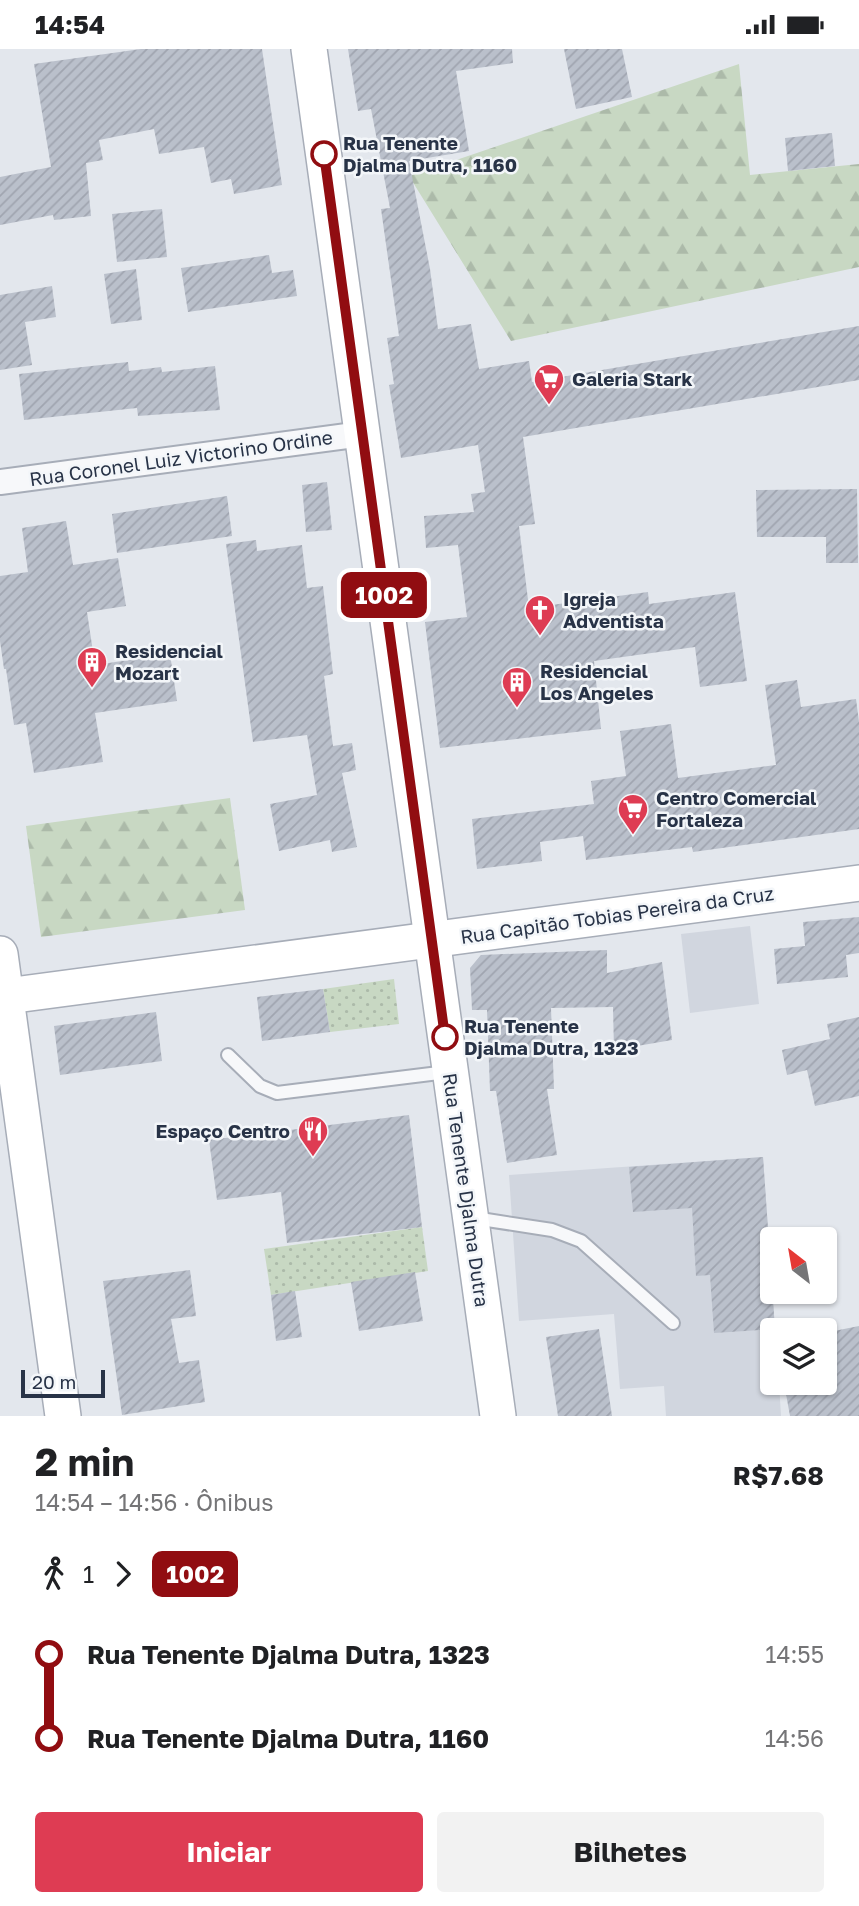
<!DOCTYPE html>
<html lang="pt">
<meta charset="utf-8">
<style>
body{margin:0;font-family:"Golos Text",sans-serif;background:#f2f2f2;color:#202124;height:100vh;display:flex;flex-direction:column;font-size:26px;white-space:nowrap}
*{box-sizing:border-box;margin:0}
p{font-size:23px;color:#757577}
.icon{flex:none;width:38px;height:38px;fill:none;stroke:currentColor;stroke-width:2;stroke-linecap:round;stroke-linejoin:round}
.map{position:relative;height:1367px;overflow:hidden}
.sheet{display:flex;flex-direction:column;background:#fff;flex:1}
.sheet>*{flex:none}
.badge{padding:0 14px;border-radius:10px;font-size:24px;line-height:46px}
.needle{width:46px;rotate:329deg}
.fabs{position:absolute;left:760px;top:1178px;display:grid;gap:14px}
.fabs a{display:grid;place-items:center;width:77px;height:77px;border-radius:7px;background:#fff;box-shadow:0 2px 5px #0004;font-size:35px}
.scale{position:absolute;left:21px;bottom:18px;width:84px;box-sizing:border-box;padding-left:7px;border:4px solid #283347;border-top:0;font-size:19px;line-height:24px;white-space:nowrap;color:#283347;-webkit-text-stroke:5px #f3f6f9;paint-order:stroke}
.map>.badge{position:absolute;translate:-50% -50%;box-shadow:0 0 0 4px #fff}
.legs{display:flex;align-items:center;gap:10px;height:77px;padding:0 35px;font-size:23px}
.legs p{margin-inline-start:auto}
.overview{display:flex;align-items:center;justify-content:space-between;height:119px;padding:0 35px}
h1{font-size:38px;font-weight:700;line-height:52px}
.action{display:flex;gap:14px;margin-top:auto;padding:14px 35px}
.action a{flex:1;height:80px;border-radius:7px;background:#de3c53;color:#fff;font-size:28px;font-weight:700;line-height:80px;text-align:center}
.action a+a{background:#f2f2f2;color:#202124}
ul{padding:0 35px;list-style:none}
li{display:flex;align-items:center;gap:24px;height:84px;font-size:26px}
li i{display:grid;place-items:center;width:10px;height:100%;margin:0 9px;background:currentColor}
li i::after{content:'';width:18px;height:18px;margin:-9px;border:5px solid;border-radius:50%;background:#fff}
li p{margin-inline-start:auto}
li:first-child i{background:linear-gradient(#0000 50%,currentColor 0)}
li:last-child i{background:linear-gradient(currentColor 50%,#0000 0)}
.status{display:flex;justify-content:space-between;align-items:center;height:49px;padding:0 35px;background:#fff;direction:ltr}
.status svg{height:19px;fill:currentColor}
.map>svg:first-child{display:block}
.built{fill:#d1d6df}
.grass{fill:url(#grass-dots)}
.forest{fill:url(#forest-firs)}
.building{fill:url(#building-hatch)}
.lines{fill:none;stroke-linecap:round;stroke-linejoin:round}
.lane-casing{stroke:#a7adb8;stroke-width:16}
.street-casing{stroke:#a7adb8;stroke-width:28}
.secondary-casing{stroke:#a7adb8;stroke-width:38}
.lane{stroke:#f7f8fa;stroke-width:12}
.street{stroke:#f7f8fa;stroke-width:24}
.secondary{stroke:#fff;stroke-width:35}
.line-1-casing{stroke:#fff;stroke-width:16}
.line-1{stroke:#910d11;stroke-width:10}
.stop-1-dot{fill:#fff;stroke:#910d11;stroke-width:3.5}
.labels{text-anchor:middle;stroke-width:5;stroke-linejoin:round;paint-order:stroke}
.stop-label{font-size:19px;font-weight:bold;fill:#283347;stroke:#f3f6f9;text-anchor:start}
.poi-label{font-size:19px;font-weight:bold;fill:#283347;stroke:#f3f6f9;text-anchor:start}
.street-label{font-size:19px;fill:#283347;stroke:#f3f6f9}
</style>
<div class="status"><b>14:54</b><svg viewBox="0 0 49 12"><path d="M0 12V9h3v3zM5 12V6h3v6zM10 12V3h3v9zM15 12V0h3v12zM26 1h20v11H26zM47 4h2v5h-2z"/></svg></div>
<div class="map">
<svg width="859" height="1367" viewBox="0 0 859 1367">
<defs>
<pattern id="grass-dots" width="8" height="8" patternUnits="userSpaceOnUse" patternTransform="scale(1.75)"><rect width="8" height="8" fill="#c8d8c3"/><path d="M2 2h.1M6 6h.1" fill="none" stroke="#acbaa9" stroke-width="1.8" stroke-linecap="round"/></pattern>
<pattern id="forest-firs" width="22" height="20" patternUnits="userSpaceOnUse" patternTransform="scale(1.75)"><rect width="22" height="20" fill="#c8d8c3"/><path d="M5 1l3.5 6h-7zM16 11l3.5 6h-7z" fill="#acbaa9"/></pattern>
<pattern id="building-hatch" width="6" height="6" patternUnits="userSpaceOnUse" patternTransform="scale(1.75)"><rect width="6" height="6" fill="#bac0cb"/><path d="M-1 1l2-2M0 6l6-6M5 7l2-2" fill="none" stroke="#a0a5b0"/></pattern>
</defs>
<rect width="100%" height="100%" fill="#e3e7ed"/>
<g class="built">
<polygon points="750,877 759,955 690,964 681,885"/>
<polygon points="763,1108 775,1281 772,1281 772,1334 779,1334 781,1367 666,1367 664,1337 620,1340 614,1265 519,1272 509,1126"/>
</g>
<g class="grass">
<polygon points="394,930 399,975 330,983 323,940"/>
<polygon points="422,1178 428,1222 271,1246 264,1200"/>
</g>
<g class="forest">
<polygon points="739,15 750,126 859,115 859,218 511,292 409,127"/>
<polygon points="230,749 245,861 41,888 26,777"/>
</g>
<g class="building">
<polygon points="141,0 262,0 282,136 234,145 231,130 211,134 204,98 159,105 154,80 99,91 103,111 86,114 91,167 54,171 53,166 0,176 0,128 51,118 34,15"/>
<polygon points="348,0 512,0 513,14 456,22 469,102 409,112 430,220 438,280 471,275 479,320 529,312 532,333 859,277 859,331 523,388 535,475 519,477 529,559 648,543 649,555 735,543 747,632 700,638 695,598 594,612 601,680 440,699 425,573 467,568 458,496 426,499 424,467 474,463 471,445 485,443 478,396 401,409 389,336 394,335 387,289 399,287 381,160 390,159 371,60 358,62"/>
<polygon points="564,0 622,0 632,48 576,60"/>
<polygon points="832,84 835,117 788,122 785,89"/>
<polygon points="162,160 167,208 117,213 112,165"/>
<polygon points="269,206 272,224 293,221 297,247 188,263 181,219"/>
<polygon points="136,220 142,271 111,275 104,225"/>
<polygon points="52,237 56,268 25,273 32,316 0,321 0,246"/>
<polygon points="128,313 129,322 161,318 162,323 215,317 220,361 138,367 137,359 24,371 19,325"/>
<polygon points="327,433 332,481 306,483 302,436"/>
<polygon points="857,440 858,514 826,514 826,488 757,488 756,441"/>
<polygon points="227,447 232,487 117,504 112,465"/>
<polygon points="66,472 73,516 118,509 126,557 87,563 95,616 170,605 177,652 95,664 103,713 34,724 26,674 14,676 6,620 4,620 0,592 0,527 28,523 22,479"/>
<polygon points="256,491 257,502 302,496 307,539 323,537 333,625 324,627 333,697 352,694 356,721 342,724 357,798 332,803 330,791 279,802 270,755 317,746 307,686 253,693 226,495"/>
<polygon points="797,631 801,658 856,650 859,673 859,780 693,803 692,798 586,811 583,787 540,793 542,812 477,820 472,770 594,755 591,732 626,727 620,682 671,675 678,729 776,716 765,636"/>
<polygon points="859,868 859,904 846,906 848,928 777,935 774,900 805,897 803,873"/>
<polygon points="607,901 607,924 662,913 672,991 614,1001 613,958 551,959 554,1040 547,1040 557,1106 507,1114 496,1042 490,1042 487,961 472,961 470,919 481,906"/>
<polygon points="323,940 330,983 262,992 257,948"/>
<polygon points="156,963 162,1012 60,1026 54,977"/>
<polygon points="859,968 859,1047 815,1057 807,1021 787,1026 782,1001 830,990 827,975"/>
<polygon points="409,1066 422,1178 287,1194 281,1143 217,1151 209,1091"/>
<polygon points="763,1108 775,1280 714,1284 710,1226 696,1227 692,1159 633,1163 629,1118"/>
<polygon points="190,1221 196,1267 171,1270 179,1314 199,1311 205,1353 122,1366 103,1232"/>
<polygon points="415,1223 423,1272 359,1282 351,1233"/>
<polygon points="295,1242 302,1288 276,1292 271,1246"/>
<polygon points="859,1277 859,1367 790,1367 784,1334 824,1334 824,1284"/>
<polygon points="599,1280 612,1367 558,1367 546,1288"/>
</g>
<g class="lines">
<g class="lane-casing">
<g id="lane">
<polyline points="228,1006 260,1037 277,1044 447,1023"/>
<polyline points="474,1169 552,1181 581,1192 673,1274"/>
</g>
</g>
<g class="street-casing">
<polyline id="street" points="0,433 362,385"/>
</g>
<g class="secondary-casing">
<g id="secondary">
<polyline points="309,0 498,1367"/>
<polyline points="0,905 63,1367"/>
<polyline points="0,948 859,834"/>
</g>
</g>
<use href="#lane" class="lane"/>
<use href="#street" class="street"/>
<use href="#secondary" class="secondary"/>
</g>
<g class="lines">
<g class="line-1-casing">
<polyline id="line-1" points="324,105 445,988"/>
</g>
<use href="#line-1" class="line-1"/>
</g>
<defs>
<g id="supermarket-pin" transform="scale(1.575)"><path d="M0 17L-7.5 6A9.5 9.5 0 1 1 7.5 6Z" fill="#de3c53" stroke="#f3f6f9"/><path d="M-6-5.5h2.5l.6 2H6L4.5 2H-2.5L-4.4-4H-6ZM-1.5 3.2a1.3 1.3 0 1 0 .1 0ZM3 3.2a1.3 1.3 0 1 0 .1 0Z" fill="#fff"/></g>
<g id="church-pin" transform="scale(1.575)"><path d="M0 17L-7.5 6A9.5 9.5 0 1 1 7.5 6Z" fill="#de3c53" stroke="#f3f6f9"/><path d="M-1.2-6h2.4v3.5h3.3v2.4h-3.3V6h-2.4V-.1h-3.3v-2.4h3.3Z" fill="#fff"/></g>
<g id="building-pin" transform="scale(1.575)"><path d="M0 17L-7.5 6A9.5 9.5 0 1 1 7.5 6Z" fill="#de3c53" stroke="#f3f6f9"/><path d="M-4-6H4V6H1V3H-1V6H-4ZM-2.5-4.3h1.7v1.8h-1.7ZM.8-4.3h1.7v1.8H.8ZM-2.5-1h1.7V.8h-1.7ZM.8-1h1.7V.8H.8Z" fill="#fff"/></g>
<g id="restaurant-pin" transform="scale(1.575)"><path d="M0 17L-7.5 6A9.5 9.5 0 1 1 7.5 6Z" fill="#de3c53" stroke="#f3f6f9"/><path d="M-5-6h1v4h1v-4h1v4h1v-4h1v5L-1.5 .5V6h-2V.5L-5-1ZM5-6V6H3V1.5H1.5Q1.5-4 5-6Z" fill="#fff"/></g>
</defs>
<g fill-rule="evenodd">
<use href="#supermarket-pin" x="549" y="330"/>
<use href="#church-pin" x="540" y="561"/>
<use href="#building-pin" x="92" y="613"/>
<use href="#building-pin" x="517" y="633"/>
<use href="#supermarket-pin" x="633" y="760"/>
<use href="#restaurant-pin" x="313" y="1082"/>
</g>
<g class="stop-1-dot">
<circle cx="324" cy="105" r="12"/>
<circle cx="445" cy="988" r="12"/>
</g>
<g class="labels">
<g class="stop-label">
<text x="343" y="101">Rua Tenente<tspan x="343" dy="22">Djalma Dutra, 1160</tspan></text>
<text x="464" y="984">Rua Tenente<tspan x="464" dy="22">Djalma Dutra, 1323</tspan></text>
</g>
<g class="poi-label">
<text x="572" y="337">Galeria Stark</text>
<text x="563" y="557">Igreja<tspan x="563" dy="22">Adventista</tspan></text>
<text x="115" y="609">Residencial<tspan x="115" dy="22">Mozart</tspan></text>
<text x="540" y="629">Residencial<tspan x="540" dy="22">Los Angeles</tspan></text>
<text x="656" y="756">Centro Comercial<tspan x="656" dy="22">Fortaleza</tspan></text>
<text x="290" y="1089" text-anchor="end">Espaço Centro</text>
</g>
<g class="street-label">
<text transform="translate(181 409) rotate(-8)" y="7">Rua Coronel Luiz Victorino Ordine</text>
<text transform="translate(617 866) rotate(-8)" y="7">Rua Capitão Tobias Pereira da Cruz</text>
<text transform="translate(466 1141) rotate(82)" y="7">Rua Tenente Djalma Dutra</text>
</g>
</g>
</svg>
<div class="fabs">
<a><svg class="needle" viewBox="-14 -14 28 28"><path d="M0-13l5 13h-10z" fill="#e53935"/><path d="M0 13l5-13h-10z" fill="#757577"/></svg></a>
<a><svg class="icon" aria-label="layers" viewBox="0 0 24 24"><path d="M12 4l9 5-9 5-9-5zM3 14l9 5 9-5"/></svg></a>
</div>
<div class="scale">20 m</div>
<b class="badge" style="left:384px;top:546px;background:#910d11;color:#fff">1002</b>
</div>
<section class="sheet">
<div class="overview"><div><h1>2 min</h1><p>14:54 – 14:56 · Ônibus</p></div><b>R$7.68</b></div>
<div class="legs"><svg class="icon" aria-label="walk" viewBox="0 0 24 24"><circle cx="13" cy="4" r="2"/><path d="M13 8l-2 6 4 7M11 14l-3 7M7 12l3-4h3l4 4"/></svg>1<svg class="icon" aria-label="forward" viewBox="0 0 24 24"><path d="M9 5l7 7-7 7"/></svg><b class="badge" style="background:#910d11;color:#fff">1002</b></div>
<ul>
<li><i style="color:#910d11"></i><b>Rua Tenente Djalma Dutra, 1323</b><p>14:55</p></li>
<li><i style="color:#910d11"></i><b>Rua Tenente Djalma Dutra, 1160</b><p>14:56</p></li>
</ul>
<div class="action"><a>Iniciar</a><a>Bilhetes</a></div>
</section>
